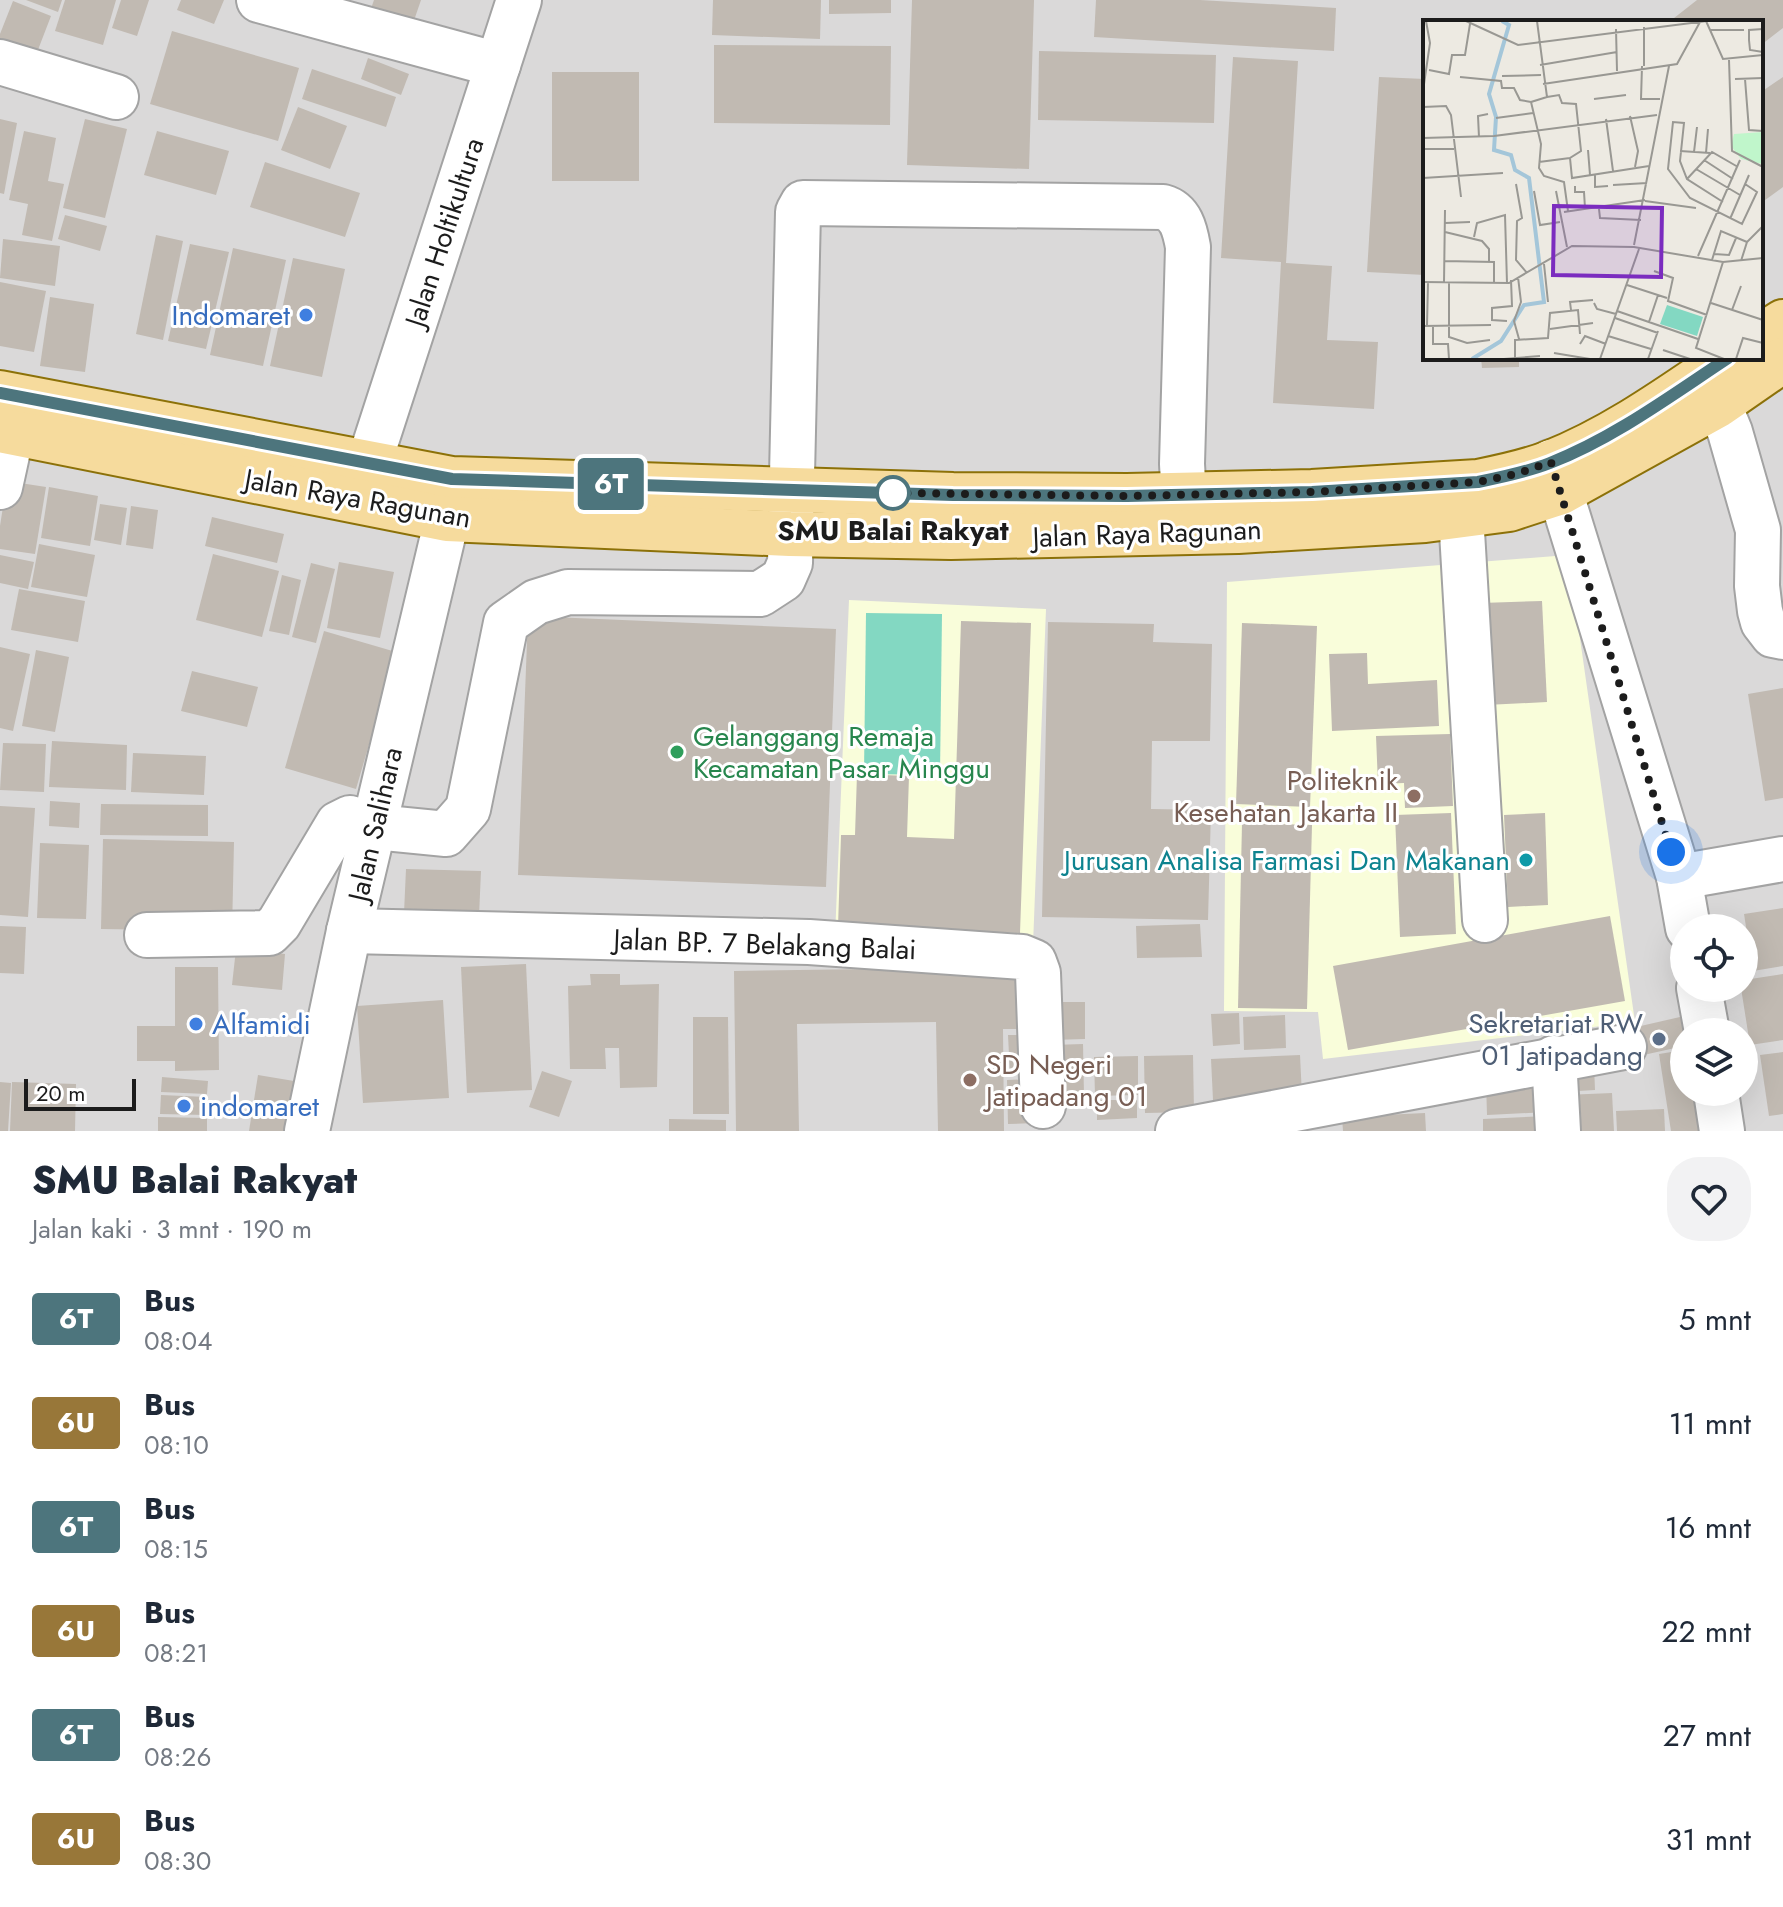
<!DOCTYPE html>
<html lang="id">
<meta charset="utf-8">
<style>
body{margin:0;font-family:Jost,sans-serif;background:#f2f2f3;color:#1f2937;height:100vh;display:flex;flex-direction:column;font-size:30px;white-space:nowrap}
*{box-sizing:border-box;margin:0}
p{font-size:26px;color:#747a83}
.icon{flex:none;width:44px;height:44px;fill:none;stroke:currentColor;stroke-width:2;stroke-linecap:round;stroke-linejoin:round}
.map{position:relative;height:1131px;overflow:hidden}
.drawer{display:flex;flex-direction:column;background:#fff;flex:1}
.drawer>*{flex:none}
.badge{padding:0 16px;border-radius:6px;font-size:28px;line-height:52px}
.tools{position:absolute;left:1670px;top:914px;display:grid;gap:16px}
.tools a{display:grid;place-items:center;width:88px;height:88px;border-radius:50%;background:#fff;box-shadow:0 8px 32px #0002;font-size:40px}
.scale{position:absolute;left:24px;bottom:20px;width:112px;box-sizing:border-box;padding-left:8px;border:4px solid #1c1c1c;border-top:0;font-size:22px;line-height:28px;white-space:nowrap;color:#1c1c1c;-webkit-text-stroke:6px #fff;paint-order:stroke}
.you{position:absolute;width:40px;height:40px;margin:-20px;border:6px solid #fff;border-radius:50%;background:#1a73e8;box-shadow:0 0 0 12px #1a73e833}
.map>.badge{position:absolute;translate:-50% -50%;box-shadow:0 0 0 4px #fff}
.round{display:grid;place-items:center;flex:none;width:84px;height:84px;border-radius:32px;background:#f2f2f3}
.head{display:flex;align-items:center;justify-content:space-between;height:136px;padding:0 32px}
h1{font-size:38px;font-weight:800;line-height:60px}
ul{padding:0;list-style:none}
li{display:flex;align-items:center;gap:24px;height:104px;padding:0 32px}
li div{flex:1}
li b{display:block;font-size:30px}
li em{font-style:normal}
li .badge{min-width:88px;font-weight:700;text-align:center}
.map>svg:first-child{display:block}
.residential{fill:#dad9d9;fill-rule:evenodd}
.education{fill:#f9fdda}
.pitch{fill:#83d8c2}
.building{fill:#c1bab2}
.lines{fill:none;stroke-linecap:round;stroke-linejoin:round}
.minor-casing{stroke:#a3a3a3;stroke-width:48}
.major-casing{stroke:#8c7108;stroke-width:48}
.minor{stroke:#fff;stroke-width:44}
.major{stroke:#f6db9d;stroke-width:44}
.line-casing{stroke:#fff;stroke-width:18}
.line{stroke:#4d757d;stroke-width:12}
.walk{stroke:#1c1c1c;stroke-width:8;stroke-dasharray:0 14.4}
.shop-dot{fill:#3f7fe0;stroke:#fff;stroke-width:3}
.stop-dot{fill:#fff;stroke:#4d757d;stroke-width:4}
.leisure-dot{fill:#2e9e5b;stroke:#fff;stroke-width:3}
.education-dot{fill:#8d6e63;stroke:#fff;stroke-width:3}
.culture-dot{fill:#0f9aa8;stroke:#fff;stroke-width:3}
.service-dot{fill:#5c6f8a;stroke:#fff;stroke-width:3}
.labels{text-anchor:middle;stroke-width:6;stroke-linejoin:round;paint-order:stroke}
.street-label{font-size:28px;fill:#1c1c1c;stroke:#fff}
.shop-label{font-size:28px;fill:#366cbe;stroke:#fff;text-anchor:start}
.stop-label{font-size:28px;font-weight:bold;fill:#1c1c1c;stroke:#fff}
.leisure-label{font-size:28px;fill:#27864d;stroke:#fff;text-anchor:start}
.education-label{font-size:28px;fill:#785e54;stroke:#fff;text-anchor:end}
.culture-label{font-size:28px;fill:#0d838f;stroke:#fff;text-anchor:end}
.service-label{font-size:28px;fill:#4e5e75;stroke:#fff;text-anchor:end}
.inset-river{fill:none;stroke:#a4c6d9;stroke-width:4}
.inset-road{fill:none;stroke:#999893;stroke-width:2}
.view{fill:#7b2cbf;fill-opacity:0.15;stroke:#7b2cbf;stroke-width:4}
.inset-edge{fill:none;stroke:#1c1c1c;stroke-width:4}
</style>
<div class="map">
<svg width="1783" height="1131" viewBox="0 0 1783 1131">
<rect width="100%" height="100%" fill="#edeae2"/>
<path class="residential" d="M0,0H1783V1131H0ZM1425,22H1761V358H1425ZM1684,928H1744V988H1684ZM1684,1032H1744V1092H1684Z"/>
<g class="education">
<polygon points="1568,555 1635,1022 1323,1059 1318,1012 1224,1011 1227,582"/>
<polygon points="849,600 1046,609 1033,945 835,937"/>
</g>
<polygon class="pitch" points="866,613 942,614 940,775 864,774"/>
<g class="building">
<polygon points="26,0 62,0 58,12"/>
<polygon points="65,0 116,0 103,45 55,31"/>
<polygon points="121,0 149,0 137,36 112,28"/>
<polygon points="181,0 224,0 214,24 177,10"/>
<polygon points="374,0 421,0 409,35 367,20"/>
<polygon points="713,0 821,0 820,39 712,35"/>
<polygon points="829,0 891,0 891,13 829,14"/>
<polygon points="912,0 1034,0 1029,169 907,165"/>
<polygon points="1096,0 1200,0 1336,8 1334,51 1094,37"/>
<polygon points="1697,0 1783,0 1783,28 1761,45 1761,22 1669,22"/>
<polygon points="13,1 51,16 36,55 0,42 0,34"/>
<polygon points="172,31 299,68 278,141 150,104"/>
<polygon points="714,45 891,46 890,125 714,123"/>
<polygon points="1039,51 1216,55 1214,123 1038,120"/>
<polygon points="1233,57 1298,61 1286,263 1332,266 1327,340 1378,342 1374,409 1273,403 1281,262 1221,258"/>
<polygon points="368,58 409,74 401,95 361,79"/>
<polygon points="312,69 396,97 386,127 302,99"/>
<rect x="552" y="72" width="87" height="109"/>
<polygon points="1379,77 1425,79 1425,275 1367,272"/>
<polygon points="1783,77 1783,187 1761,203 1761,92"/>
<polygon points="298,107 347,126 330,169 281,150"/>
<polygon points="0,119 17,123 4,194 0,193"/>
<polygon points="85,119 127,129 105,218 63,208"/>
<polygon points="24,131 56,138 48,181 64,184 52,241 22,235 28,204 9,200"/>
<polygon points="157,131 229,151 216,195 144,175"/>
<polygon points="265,162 360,193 345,237 250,207"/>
<polygon points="65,215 107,226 100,251 58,239"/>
<polygon points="156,235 183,241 163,340 136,334"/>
<polygon points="3,239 60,246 55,286 0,278"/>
<polygon points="190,244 229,252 206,349 168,341"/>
<polygon points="233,248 286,260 263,366 210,355"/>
<polygon points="293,258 345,269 322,377 270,366"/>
<polygon points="0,282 46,291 34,352 0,346"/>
<polygon points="50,297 94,304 85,372 40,366"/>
<polygon points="1481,358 1519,358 1519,367 1482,368"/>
<polygon points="7,481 46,487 35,554 0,549 0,526"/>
<polygon points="49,487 98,496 90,546 41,538"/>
<polygon points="100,504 127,508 121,545 94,540"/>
<polygon points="131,506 158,510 153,549 126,545"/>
<polygon points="212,517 284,534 277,563 205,546"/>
<polygon points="39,544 95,555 87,597 31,587"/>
<polygon points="213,554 279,571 262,637 196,620"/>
<polygon points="0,555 34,562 28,589 0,583"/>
<polygon points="339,562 394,572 380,638 327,628"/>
<polygon points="311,563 335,569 316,643 292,637"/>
<polygon points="282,575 301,580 289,635 269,631"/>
<polygon points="19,589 85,601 78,642 11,630"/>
<polygon points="1542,601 1547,702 1486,705 1481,603"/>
<polygon points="528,616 836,629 826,887 518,875"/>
<polygon points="961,621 1031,623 1020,933 838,927 841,835 855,835 857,774 909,776 907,837 954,839"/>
<polygon points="1048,622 1154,624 1153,642 1212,644 1210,741 1152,741 1151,809 1211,810 1208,920 1042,917"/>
<polygon points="1242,623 1317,626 1310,807 1236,804"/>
<polygon points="324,631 396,652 356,789 285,768"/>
<polygon points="0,647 30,654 13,731 0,728"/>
<polygon points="36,650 69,657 55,732 22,726"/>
<polygon points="1367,653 1368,684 1437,680 1439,726 1332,731 1329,654"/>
<polygon points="192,671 258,687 247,727 181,711"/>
<polygon points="1783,688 1783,798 1765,801 1748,694"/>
<polygon points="1450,734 1453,806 1405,808 1404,783 1378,784 1376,736"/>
<polygon points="52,741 127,745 126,790 49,787"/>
<polygon points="3,743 46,744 44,792 0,790"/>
<polygon points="133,753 206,756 204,795 131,792"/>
<polygon points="50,801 80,803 79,828 49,826"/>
<polygon points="101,804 208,805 208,836 100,835"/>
<polygon points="0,806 35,808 28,917 0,915"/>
<polygon points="1451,813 1456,934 1400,937 1395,815"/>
<polygon points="1545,813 1548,905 1508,907 1504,815"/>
<polygon points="1242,823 1312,825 1307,1009 1238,1008"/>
<polygon points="103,839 234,842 232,931 101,929"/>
<polygon points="40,843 89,845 86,919 37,918"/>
<polygon points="406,869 481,871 479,916 404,913"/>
<polygon points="1783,908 1783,966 1753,971 1744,914"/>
<polygon points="1610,916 1625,1001 1348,1050 1333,966"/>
<polygon points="1200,924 1202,957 1137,958 1136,926"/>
<polygon points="0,926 26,927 24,974 0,973"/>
<polygon points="236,949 285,954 282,990 232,985"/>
<polygon points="526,964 532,1090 467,1093 461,967"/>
<polygon points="175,967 218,967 219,1070 175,1071 175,1061 137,1061 137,1026 175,1026"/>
<polygon points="1021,967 1021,1029 1003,1029 1004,1131 938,1131 936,1022 797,1024 799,1131 736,1131 734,971"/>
<polygon points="590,974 620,974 620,985 659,984 657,1087 620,1088 619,1048 605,1048 606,1069 570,1069 568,986 591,985"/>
<polygon points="1783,974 1783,1040 1750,1045 1741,988 1744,988 1744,980"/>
<polygon points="443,1000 449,1098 363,1103 357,1006"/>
<polygon points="1050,1002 1085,1002 1085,1039 1051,1040"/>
<polygon points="1239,1013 1240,1044 1213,1046 1211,1014"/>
<polygon points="1693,1014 1697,1032 1684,1032 1684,1046 1639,1056 1632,1028"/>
<polygon points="1285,1015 1286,1048 1244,1050 1243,1017"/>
<polygon points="693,1017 728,1017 729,1114 693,1114"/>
<polygon points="1008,1035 1039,1035 1040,1073 1010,1074"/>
<polygon points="1083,1044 1084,1096 1053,1097 1052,1045"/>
<polygon points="1684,1050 1684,1092 1704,1092 1710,1131 1671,1131 1659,1054"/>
<polygon points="1783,1052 1783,1114 1769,1116 1760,1055"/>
<polygon points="1193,1055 1194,1112 1145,1113 1144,1056"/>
<polygon points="1300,1055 1302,1096 1213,1100 1211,1059"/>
<polygon points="1138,1056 1138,1095 1095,1096 1094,1057"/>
<polygon points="1594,1065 1595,1090 1561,1092 1560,1066"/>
<polygon points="542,1071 572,1081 559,1117 529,1107"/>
<polygon points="258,1075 300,1082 291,1131 249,1131"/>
<polygon points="162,1077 208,1081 207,1094 161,1092"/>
<polygon points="1545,1078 1547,1112 1487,1115 1486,1081"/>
<polygon points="1036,1079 1036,1123 1008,1124 1007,1080"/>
<polygon points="0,1082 11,1083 8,1131 0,1131"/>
<polygon points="12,1082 76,1084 75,1131 10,1131"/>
<polygon points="1612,1093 1614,1131 1567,1131 1565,1095"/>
<polygon points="161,1095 207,1097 206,1115 160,1114"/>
<polygon points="1097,1100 1137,1100 1137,1118 1097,1120"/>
<polygon points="1664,1109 1665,1131 1617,1131 1616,1111"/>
<polygon points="1425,1113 1426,1131 1343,1131 1342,1117"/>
<polygon points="1547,1116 1547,1131 1483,1131 1483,1119"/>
<polygon points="158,1117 207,1118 207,1131 158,1131"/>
<polygon points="669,1119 726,1120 726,1131 669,1131"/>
</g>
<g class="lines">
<g class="minor-casing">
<g id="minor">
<polyline points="259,0 498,65"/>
<polyline points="0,62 116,97"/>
<polyline points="1706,373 1730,432 1758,530 1757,586 1760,611 1763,622 1773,635 1783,637"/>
<polyline points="1551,462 1679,877 1688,928"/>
<polyline points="369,463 519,0"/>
<polyline points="0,487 12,432"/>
<polyline points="1461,515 1485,920"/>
<polyline points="1679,877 1783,859"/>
<polyline points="349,931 809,942 1022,957 1034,962 1038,973 1043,1106"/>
<path d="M147,935L269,933L279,923L338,824L350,818L375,827L446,834L468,809L506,623L536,602L568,592L760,594L783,579L790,563L798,212L803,203L1163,207C1181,212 1185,230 1188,247L1182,464L1186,532"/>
<polyline points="1699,988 1707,1032"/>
<polyline points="1554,1058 1558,1131"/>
<polyline points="1716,1092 1722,1131"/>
<polyline points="307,1131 349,931 447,519"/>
<polyline points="1178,1131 1624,1047"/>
</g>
</g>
<g class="major-casing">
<g id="major">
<polyline points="1761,336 1783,322"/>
<path d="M0,393L452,479L953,495L1127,496L1312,492L1478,482C1503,477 1527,472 1550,463C1614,438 1672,396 1728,358"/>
<polyline points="0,430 447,519 790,534 951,537 1238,531 1425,520 1509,509 1561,492 1718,405 1783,360"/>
</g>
</g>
<use href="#minor" class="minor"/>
<use href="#major" class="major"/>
</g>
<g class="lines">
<g class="line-casing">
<path id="line" d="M0,393L452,479L953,495L1127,496L1312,492L1478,482C1503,477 1527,472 1550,463C1614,438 1672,395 1728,358"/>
</g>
<use href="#line" class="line"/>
<polyline class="walk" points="893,493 1127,496 1312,492 1478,482 1516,474 1551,462 1671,852"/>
</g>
<g class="shop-dot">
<circle cx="306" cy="315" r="8"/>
<circle cx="196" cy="1024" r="8"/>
<circle cx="184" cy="1106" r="8"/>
</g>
<circle class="stop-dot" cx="893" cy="493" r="16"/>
<circle class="leisure-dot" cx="677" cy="752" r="8"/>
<g class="education-dot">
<circle cx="1414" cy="796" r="8"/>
<circle cx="970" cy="1080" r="8"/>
</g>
<circle class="culture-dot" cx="1526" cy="860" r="8"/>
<circle class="service-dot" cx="1659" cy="1039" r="8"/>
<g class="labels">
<g class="street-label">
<text transform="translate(444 232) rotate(-72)" y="10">Jalan Holtikultura</text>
<text transform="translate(358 498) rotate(10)" y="10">Jalan Raya Ragunan</text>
<text transform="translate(1147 533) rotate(-2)" y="10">Jalan Raya Ragunan</text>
<text transform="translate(375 824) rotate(-77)" y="10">Jalan Salihara</text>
<text transform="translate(765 944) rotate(2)" y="10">Jalan BP. 7 Belakang Balai</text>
</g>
<g class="shop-label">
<text x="290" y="325" text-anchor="end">Indomaret</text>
<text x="212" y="1034">Alfamidi</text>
<text x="200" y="1116">indomaret</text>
</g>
<g class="stop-label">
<text x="893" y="540">SMU Balai Rakyat</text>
</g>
<g class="leisure-label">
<text x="693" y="746">Gelanggang Remaja<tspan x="693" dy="32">Kecamatan Pasar Minggu</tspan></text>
</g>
<g class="education-label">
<text x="1398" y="790">Politeknik<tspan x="1398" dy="32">Kesehatan Jakarta II</tspan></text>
<text x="986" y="1074" text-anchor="start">SD Negeri<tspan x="986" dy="32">Jatipadang 01</tspan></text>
</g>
<g class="culture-label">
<text x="1510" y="870">Jurusan Analisa Farmasi Dan Makanan</text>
</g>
<g class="service-label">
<text x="1643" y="1033">Sekretariat RW<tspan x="1643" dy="32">01 Jatipadang</tspan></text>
</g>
</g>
<g transform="translate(1423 20)">
<rect width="340" height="340" fill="#edeae2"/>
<path d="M340,112L339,144L318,139L308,126L311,114Z" fill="#c0f6cb"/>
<path d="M244,285L280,297L274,316L237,304Z" fill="#83d8c2"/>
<path class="inset-river" d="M49,339L78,321L101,285L121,282L106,158L92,150L88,135L71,130L73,97L66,74L86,5L79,1"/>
<path class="inset-road" d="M43,1L95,25L284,1M114,1L124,77L108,82L118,124L116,148L121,156L141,162L145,191M283,1L300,39L340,35M193,9L194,51M340,9L326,10V20L327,30L340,32M287,10H321M306,40L309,131L340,147M117,45L194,32M219,46L218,79H237M221,46V7M6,50L26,54L29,35H42L47,4M79,56L118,55M37,57L78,61L79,68H91L97,80L108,82M312,59L340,58M322,59L326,110L340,111M120,64L254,44L277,2M0,71L7,23L3,1M124,77L136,75L139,83L153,84L158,131L147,138L149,158L226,146M171,79L203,75M0,87L23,86L28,95L38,177M207,96L215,131L212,147M73,98L110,93M183,99L190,151M56,117L55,96L65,94M0,118L71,116L234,95M0,129H31M165,130L167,155M257,131L287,133M271,132L274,107M283,133L285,109M281,140L310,159M116,142L147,138M273,149L317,175M172,154V167L185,166M0,158L80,153M264,159L289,132L315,147M93,164L99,198L94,201L93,240L104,253M190,165L224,163M152,166V172H161L162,188M111,171L117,205L137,202M133,171L144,227M222,181L273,188M300,182L264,159L257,141L261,103L250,102L245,149L267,178L319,204L334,172L322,164M176,189L177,198L218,200M141,192L222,180M307,199L326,155M22,203L47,202M22,212L59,221L66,229V241M51,217L54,203L82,195L84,263M211,225L246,46M291,234L306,235L313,218M275,236L317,140M289,240L298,211L324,222M21,241L71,242V263M318,241L324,222L340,206M300,242L273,328L301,339M121,244L125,282M231,251L250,258L245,281L284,295M95,257L98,282L91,301L96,319M0,262L86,263L149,226L211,227L300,242L340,238M21,263L22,190M26,263V317L44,323L67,320M204,265L244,278M171,283L174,289L193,294M288,283L340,300M148,290L147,282L170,280M309,290L318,266M194,291L275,319M192,298L235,313M84,301L69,300V288L89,286L88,260M226,302L235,275M4,305L5,263M10,305V324H25L26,339M0,306L68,305M127,309L170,303M185,316L228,329M157,324L162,316L183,324M240,330L267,339M131,333L167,339M81,339L117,336M92,339V320L125,318L127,293L155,290L157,314M177,339L216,229M225,339L235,311M313,339L320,318L340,323"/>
<path class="view" d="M131,186L239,188L238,257L130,255Z"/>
<rect width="340" height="340" class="inset-edge"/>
</g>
</svg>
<div class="tools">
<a><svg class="icon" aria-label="locate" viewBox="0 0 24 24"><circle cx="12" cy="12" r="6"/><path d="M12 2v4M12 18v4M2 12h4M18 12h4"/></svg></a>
<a><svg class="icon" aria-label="layers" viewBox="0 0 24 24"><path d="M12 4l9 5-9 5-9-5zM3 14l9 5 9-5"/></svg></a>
</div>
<div class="scale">20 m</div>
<div class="you" style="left:1671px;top:852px"></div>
<b class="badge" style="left:611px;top:484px;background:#4d757d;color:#fff">6T</b>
</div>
<section class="drawer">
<div class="head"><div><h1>SMU Balai Rakyat</h1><p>Jalan kaki · 3 mnt · 190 m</p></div><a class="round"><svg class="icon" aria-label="heart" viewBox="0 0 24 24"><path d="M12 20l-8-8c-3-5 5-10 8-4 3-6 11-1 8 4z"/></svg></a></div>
<ul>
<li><span class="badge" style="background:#4d757d;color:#fff">6T</span><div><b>Bus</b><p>08:04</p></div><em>5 mnt</em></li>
<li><span class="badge" style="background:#987739;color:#fff">6U</span><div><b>Bus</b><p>08:10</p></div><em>11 mnt</em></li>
<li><span class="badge" style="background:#4d757d;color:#fff">6T</span><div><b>Bus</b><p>08:15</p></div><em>16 mnt</em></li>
<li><span class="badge" style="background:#987739;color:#fff">6U</span><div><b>Bus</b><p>08:21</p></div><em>22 mnt</em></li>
<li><span class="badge" style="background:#4d757d;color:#fff">6T</span><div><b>Bus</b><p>08:26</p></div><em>27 mnt</em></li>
<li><span class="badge" style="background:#987739;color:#fff">6U</span><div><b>Bus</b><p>08:30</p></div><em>31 mnt</em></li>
</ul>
</section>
